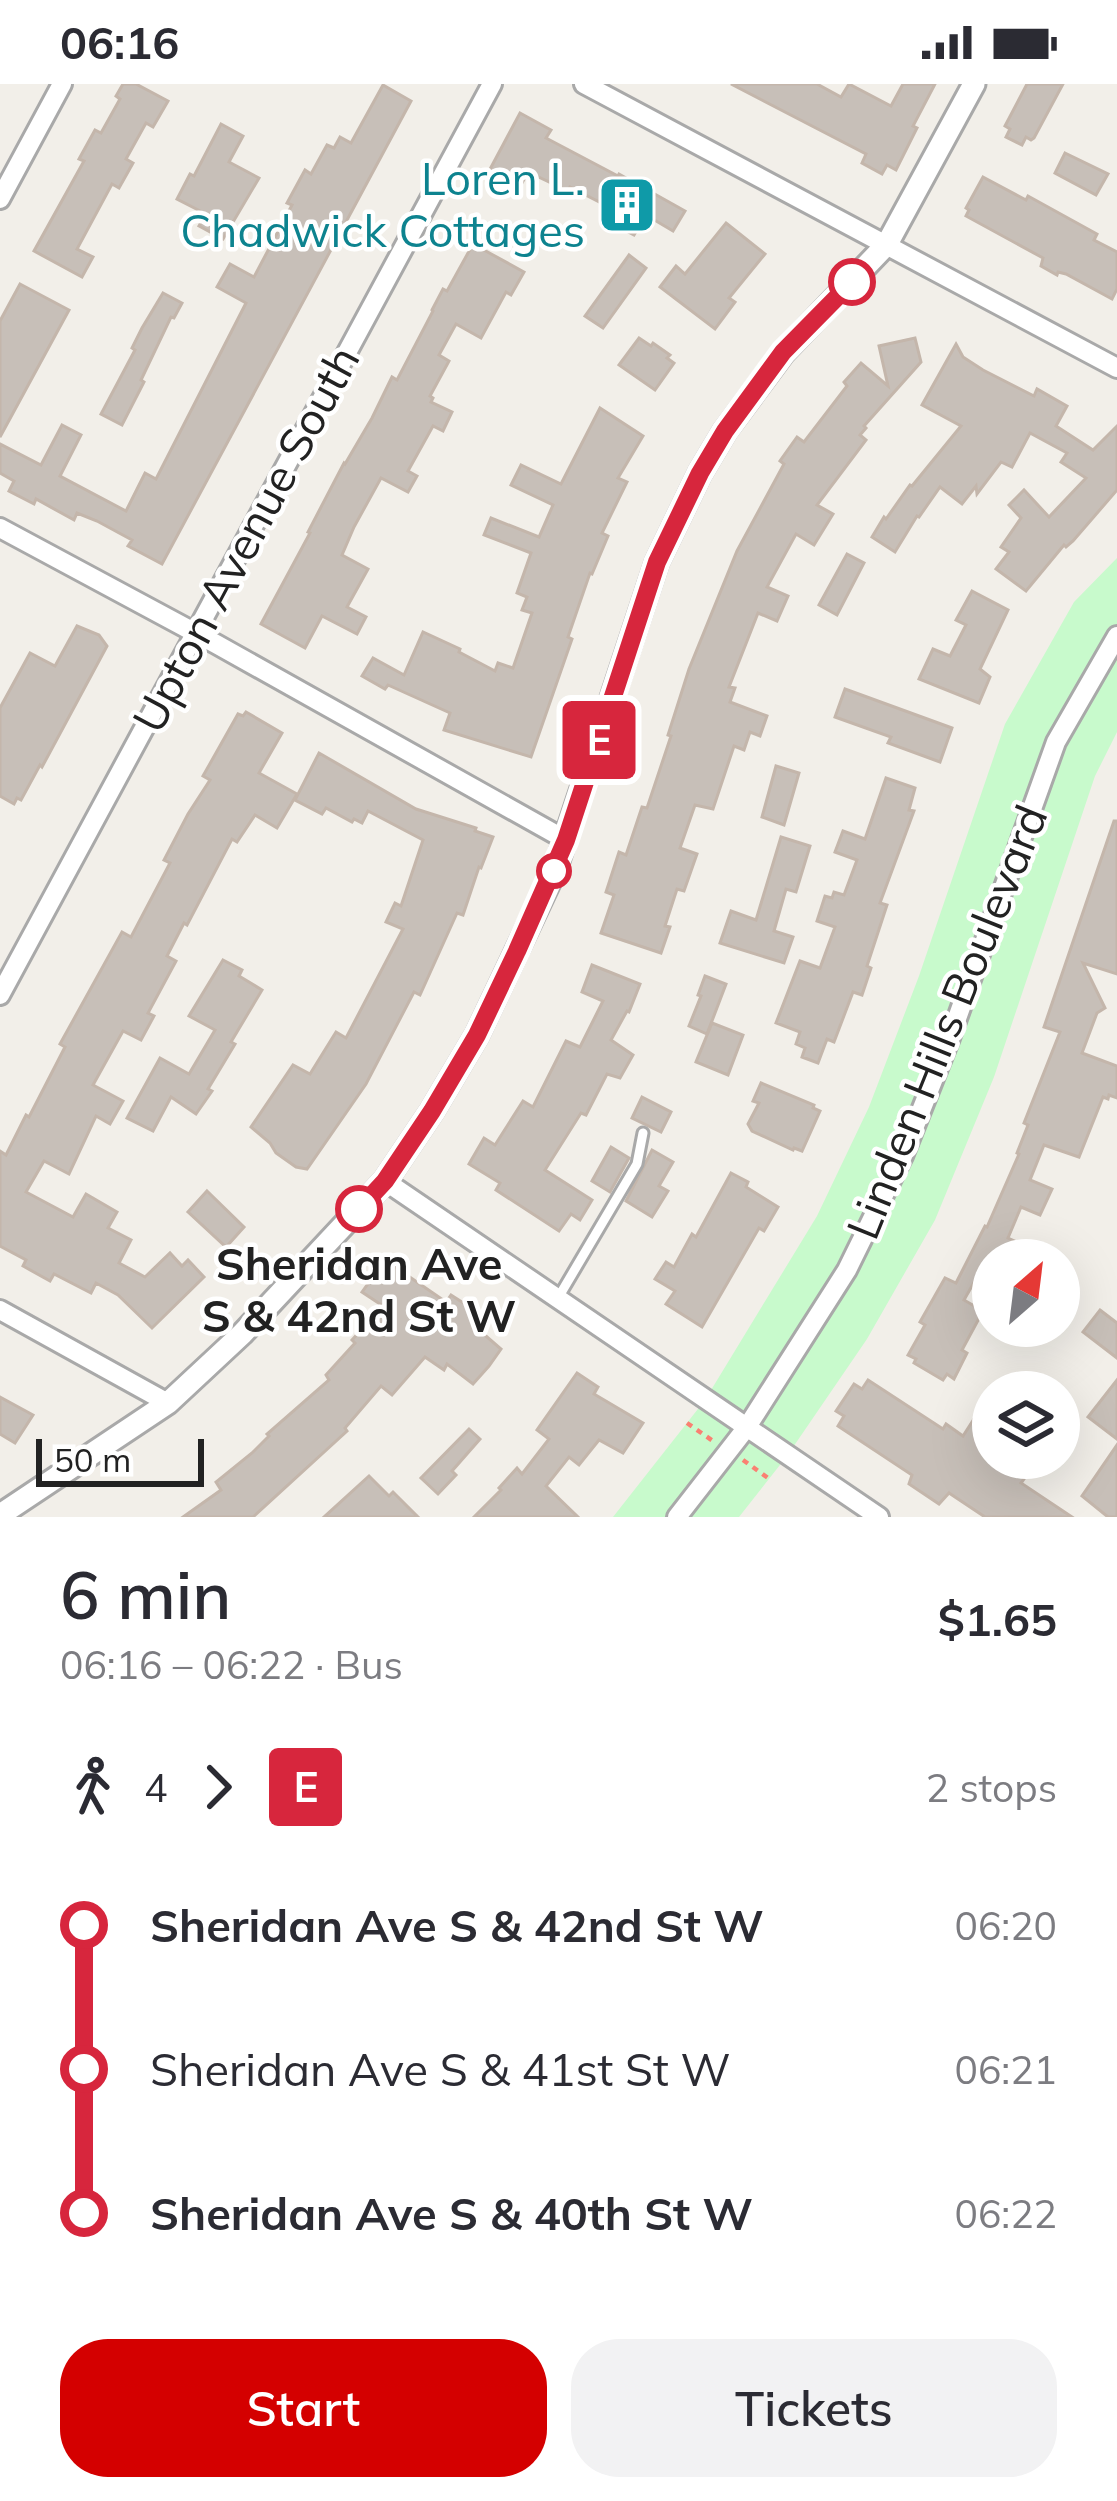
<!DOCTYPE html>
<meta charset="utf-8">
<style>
body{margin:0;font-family:Mulish,sans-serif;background:#f2f2f3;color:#2b2b33;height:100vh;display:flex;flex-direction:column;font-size:45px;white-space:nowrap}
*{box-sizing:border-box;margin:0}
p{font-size:39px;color:#7c7c81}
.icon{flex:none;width:66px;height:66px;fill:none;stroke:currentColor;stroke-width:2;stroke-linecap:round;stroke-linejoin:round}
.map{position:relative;height:1433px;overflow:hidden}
.side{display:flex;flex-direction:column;background:#fff;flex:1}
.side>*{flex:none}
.badge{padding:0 24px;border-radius:9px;font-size:42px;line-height:78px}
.needle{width:78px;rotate:28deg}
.tools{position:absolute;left:972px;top:1155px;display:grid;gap:24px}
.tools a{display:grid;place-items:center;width:108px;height:108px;border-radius:50%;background:#fff;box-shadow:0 12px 48px #0002;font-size:60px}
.scale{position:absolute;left:36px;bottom:30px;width:168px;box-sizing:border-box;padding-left:12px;border:6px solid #222;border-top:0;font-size:33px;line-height:42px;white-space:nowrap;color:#222;-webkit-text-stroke:9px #fff;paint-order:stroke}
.map>.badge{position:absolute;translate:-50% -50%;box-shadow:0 0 0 6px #fff}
.legs{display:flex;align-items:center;gap:18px;height:132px;padding:0 60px;font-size:39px}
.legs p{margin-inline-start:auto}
.overview{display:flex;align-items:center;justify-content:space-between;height:204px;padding:0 60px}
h1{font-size:66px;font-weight:600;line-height:90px}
.primary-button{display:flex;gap:24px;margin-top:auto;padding:24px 60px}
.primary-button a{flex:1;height:138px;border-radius:48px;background:#d40000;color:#fff;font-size:48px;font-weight:600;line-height:138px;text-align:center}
.primary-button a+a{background:#f2f2f3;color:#2b2b33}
ul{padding:0 60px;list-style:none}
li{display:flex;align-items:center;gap:42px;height:144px;font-size:45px}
li i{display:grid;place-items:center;width:18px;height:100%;margin:0 15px;background:currentColor}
li i::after{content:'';width:30px;height:30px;margin:-15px;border:9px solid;border-radius:50%;background:#fff}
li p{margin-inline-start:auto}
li:first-child i{background:linear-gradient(#0000 50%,currentColor 0)}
li:last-child i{background:linear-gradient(currentColor 50%,#0000 0)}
.status{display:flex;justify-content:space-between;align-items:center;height:84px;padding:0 60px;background:#fff;direction:ltr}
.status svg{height:33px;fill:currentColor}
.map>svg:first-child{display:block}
.park{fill:#c8facc}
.building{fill:#c7bfb8;stroke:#c4b6ab;stroke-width:3}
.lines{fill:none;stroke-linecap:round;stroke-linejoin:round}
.service-casing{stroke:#a9a9a9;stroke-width:15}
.minor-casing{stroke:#a9a9a9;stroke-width:24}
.tertiary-casing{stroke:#a9a9a9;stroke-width:27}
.path{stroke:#fa8072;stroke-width:4.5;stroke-dasharray:6 6;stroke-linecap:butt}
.service{stroke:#fff;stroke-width:9}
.minor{stroke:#fff;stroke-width:18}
.tertiary{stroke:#fff;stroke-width:21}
.line-1-casing{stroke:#fff;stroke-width:27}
.line-1{stroke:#d7263d;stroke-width:18}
.stop-1-dot{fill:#fff;stroke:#d7263d;stroke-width:6}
.labels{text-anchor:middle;stroke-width:9;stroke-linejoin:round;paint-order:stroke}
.culture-label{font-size:45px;fill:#0d838f;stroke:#fff;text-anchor:end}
.street-label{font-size:45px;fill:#222;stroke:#fff}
.stop-label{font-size:45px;font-weight:bold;fill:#222;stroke:#fff}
</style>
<div class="status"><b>06:16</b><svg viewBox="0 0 49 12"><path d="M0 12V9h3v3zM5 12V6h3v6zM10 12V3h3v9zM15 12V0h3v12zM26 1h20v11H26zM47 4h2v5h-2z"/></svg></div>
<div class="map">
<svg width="1117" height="1433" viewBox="0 0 1117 1433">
<rect width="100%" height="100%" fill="#f2efe9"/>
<polygon class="park" points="1117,474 1117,648 1095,692 994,993 935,1136 867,1255 787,1372 739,1433 613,1433 705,1316 817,1132 869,1023 919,892 1005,640 1074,518"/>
<g class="building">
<polygon points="123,0 136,0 168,17 153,43 146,39 126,75 133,79 119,104 112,100 77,165 93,173 82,193 34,167 84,77 79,75 95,46 101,49 120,15 116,12"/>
<polygon points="731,0 817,0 841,13 849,0 891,22 903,0 935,0 913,42 917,44 896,86 887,81 882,90 862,79 866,70"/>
<polygon points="1027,0 1063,0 1034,54 1031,56 1026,53 1022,61 1006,53 1010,45 1005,42"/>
<polygon points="383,1 411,17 162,480 128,462 132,456 97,437 77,429 74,436 36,415 34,420 9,407 14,397 0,389 0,360 41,381 62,341 81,351 60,392 126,427 145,389 156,395 246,219 217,203 230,180 254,193 292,121 287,119 305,86 311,90 327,61 334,64 340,53 351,59"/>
<polygon points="520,29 551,46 546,54 618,92 619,90 685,127 673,147 646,131 634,151 604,135 608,128 601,124 603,120 570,103 568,107 528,88 522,99 508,92 504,98 488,89"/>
<polygon points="221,40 243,52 229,78 259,94 223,155 199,142 206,130 177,115 190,90 194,92"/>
<polygon points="1065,69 1108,90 1096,111 1055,89"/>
<polygon points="983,93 1026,116 1028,112 1097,150 1094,156 1117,168 1117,205 1112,215 1066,190 1058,188 1057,191 1041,182 1043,174 966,132 969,126 966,124"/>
<polygon points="726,139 765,170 729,214 735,218 715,245 660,203 676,182 685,190"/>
<polygon points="473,160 524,188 511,211 506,208 481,254 456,240 439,271 449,277 430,312 433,314 431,318 452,328 443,347 433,342 408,387 417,392 408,408 381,394 354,443 342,471 368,485 347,523 366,533 357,550 322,532 305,564 261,540 310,449 308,448 344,379 345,380 372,334 392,293 397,296 433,227 432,226 443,205 447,207"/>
<polygon points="629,171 646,184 603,244 585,232"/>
<polygon points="20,200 69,226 0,353 0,237"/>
<polygon points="163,209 182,219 174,234 171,233 141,296 144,298 122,341 101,330 135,266 132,264 142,244"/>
<polygon points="639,254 651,262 653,259 670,271 667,274 674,279 655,306 619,281"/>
<polygon points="915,254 921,278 864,342 866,344 860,351 866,356 817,421 833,430 814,461 796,450 767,503 788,512 777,537 758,529 729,603 735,604 730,618 767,632 760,652 750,648 744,666 734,662 713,725 695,721 680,764 697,770 684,807 677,805 665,842 670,843 661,869 601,849 614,811 606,808 619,768 626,771 642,723 647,724 671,652 668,651 689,585 737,467 784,380 780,377 797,353 804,358 847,302 844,298 861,279 888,302 879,262"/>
<polygon points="956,260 963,273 983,286 1034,312 1037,305 1067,322 1056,342 1093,366 1117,342 1117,406 1073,457 1066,463 1064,461 1026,507 996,485 1009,468 1001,463 1021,434 1009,421 1024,406 1049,433 1086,394 1061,378 1067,369 1030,349 1012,383 1001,378 977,410 976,402 962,420 940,403 919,433 917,432 895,468 872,453 884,433 886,435 910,401 912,402 961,342 922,321"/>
<polygon points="600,324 643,352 618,394 627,398 602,449 608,452 592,490 590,489 568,553 572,555 531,673 444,646 450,629 388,601 385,605 362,592 373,574 404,591 423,548 460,565 459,568 495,587 498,579 513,584 532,529 522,526 527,513 517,509 531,469 484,451 491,434 539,453 553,421 511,401 521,381 561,400"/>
<polygon points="847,470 864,479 837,531 819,521"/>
<polygon points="972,507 1008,526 980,585 990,593 979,619 919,595 933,565 950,572 966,541 956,536"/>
<polygon points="77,542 99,551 107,562 42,683 40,681 21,716 17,714 14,720 0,712 0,624 30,569 55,582"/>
<polygon points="845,605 952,644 940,678 888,659 891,653 835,633"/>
<polygon points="246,628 282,649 259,689 297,710 277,744 255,731 237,758 232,755 187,841 184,839 167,872 176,877 148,929 154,932 141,956 123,947 93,1001 123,1017 110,1040 96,1032 69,1090 44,1077 26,1108 73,1133 86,1110 117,1128 108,1144 131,1156 119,1179 145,1193 170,1169 182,1182 188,1176 204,1193 152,1244 118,1211 96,1199 91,1209 54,1190 50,1197 23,1182 26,1176 0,1162 0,1067 6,1071 26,1031 29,1033 65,963 60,960 122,848 131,853 170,779 164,776 188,730 210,696 203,692 238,630 243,632"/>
<polygon points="319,669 416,725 476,744 475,747 493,753 481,784 479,783 463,831 457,829 420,911 414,908 366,1000 307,1085 296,1083 276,1069 270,1059 251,1043 293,981 310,990 336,948 346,954 403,845 386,838 395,819 401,822 423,756 368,727 362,739 354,735 352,738 326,724 322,730 295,716"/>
<polygon points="776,682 799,689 784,741 762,733"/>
<polygon points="886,694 915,704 909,726 914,727 880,819 887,821 867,882 871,884 862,911 853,908 834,958 827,955 818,979 802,973 805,964 796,960 800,948 776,939 800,877 820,884 835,843 817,837 825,812 832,814 834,808 844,811 857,776 835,768 843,747 865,755"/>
<polygon points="1114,737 1117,737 1117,890 1083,879 1105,924 1097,929 1082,969 1117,982 1117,1014 1109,1011 1108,1015 1103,1013 1079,1073 1044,1061 1030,1096 1052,1105 1040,1131 1021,1123 1008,1154 1029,1164 1022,1176 993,1176 993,1183 985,1179 964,1216 983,1227 962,1266 967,1269 954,1295 947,1290 943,1296 914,1279 916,1275 908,1271 925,1241 920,1238 945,1194 956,1199 985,1142 987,1143 1019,1070 1017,1069 1028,1041 1024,1039 1060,948 1044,943"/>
<polygon points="781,753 810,762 796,808 786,805 774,847 793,853 784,879 720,859 731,827 756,836"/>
<polygon points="223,876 242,886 239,892 262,906 231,958 235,960 208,1005 212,1007 196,1030 171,1013 153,1047 127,1034 160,974 189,990 215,946 189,932"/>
<polygon points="592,881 640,900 629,928 627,927 611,956 633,971 620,994 607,990 586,1031 581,1029 545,1086 592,1116 580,1136 571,1130 559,1147 496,1106 500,1099 469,1080 484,1054 495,1061 523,1017 533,1023 566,957 580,963 603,917 582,908"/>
<polygon points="705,892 726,900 707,950 689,942 701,912 698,911"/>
<polygon points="712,939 743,951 728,991 696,978"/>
<polygon points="761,999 814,1021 813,1024 820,1027 802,1067 794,1064 793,1066 752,1047 748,1040 759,1019 753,1017"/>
<polygon points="642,1013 671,1028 661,1048 632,1034"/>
<polygon points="611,1063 629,1074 610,1108 592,1097"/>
<polygon points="652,1066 673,1078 659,1102 668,1107 652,1133 626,1117"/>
<polygon points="731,1089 748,1098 746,1103 778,1123 764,1147 759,1144 702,1243 666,1220 675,1207 655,1195 666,1178 674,1183 692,1150 696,1153"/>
<polygon points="207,1107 244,1143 226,1163 188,1128"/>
<polygon points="385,1176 446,1218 451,1211 479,1229 472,1240 501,1265 489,1282 473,1300 447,1280 444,1286 425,1273 392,1311 381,1302 345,1344 347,1347 253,1433 183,1433 221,1406 216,1398 252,1369 269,1352 267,1350 329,1296 326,1291 355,1259 352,1256 383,1222 362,1208"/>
<polygon points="1100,1226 1117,1239 1117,1274 1083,1248"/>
<polygon points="577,1289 598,1303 594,1310 643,1339 623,1369 599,1356 579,1381 569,1373 546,1402 578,1433 474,1433 501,1406 499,1404 517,1384 522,1390 549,1355 537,1346"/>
<polygon points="868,1296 943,1345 946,1340 963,1352 979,1327 993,1336 993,1374 1031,1374 1022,1388 1027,1391 1021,1399 1072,1433 985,1433 949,1409 939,1420 909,1400 912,1391 838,1342 844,1332 836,1327 854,1300 862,1305"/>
<polygon points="1117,1296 1117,1355 1088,1333"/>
<polygon points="0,1313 33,1331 15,1359 0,1350"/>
<polygon points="469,1345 480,1355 452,1387 456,1391 438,1410 421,1394"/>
<polygon points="1117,1361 1117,1433 1108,1433 1082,1412"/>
<polygon points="369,1392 389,1412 393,1408 418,1433 324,1433"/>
</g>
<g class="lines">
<g class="service-casing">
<polyline id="service" points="558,1214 637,1080 643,1049"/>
</g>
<g class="minor-casing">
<g id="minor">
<polyline points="584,0 1117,284"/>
<polyline points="0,115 62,0"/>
<polyline points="0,444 216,560 566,756"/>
<polyline points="0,911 492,0"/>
<polyline points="385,1097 879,1433"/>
<polyline points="0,1226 168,1319"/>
<polyline points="677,1433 747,1343 847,1186 903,1072 950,954 1056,658 1117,552"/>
</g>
</g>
<g class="tertiary-casing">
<polyline id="tertiary" points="0,1431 168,1319 242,1250 385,1097 432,1027 477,951 555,786 657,478 700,389 725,347 783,269 887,160 974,0"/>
</g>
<g class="path">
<polyline points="687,1339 713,1357"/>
<polyline points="743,1376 768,1394"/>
</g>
<use href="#service" class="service"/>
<use href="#minor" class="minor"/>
<use href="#tertiary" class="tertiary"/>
</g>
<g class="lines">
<g class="line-1-casing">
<polyline id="line-1" points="359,1125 385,1097 432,1027 477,951 517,867 566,756 657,478 700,389 725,347 783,268 852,198"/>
</g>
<use href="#line-1" class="line-1"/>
</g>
<defs>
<g id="building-square" transform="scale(3)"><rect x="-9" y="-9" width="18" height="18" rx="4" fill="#0f9aa8" stroke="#fff"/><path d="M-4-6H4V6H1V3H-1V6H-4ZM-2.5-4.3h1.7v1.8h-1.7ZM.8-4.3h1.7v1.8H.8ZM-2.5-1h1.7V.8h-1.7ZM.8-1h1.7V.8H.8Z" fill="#fff"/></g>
</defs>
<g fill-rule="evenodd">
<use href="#building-square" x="627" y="121"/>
</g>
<g class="stop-1-dot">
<circle cx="852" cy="198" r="21"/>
<circle cx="554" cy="787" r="15"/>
<circle cx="359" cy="1125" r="21"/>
</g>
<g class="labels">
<g class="culture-label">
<text x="585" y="111">Loren L.<tspan x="585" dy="52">Chadwick Cottages</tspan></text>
</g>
<g class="street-label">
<text transform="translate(246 455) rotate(-62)" y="16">Upton Avenue South</text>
<text transform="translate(947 938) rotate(-68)" y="16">Linden Hills Boulevard</text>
</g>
<g class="stop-label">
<text x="359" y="1196">Sheridan Ave<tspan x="359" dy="52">S &amp; 42nd St W</tspan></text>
</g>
</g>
</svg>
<div class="tools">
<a><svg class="needle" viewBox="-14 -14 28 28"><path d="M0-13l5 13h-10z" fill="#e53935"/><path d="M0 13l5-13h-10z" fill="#7c7c81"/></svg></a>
<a><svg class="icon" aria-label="layers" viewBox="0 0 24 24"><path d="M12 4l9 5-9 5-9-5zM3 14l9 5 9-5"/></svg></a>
</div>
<div class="scale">50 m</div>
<b class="badge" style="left:599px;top:656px;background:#d7263d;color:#fff">E</b>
</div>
<section class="side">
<div class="overview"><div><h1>6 min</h1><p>06:16 – 06:22 · Bus</p></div><b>$1.65</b></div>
<div class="legs"><svg class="icon" aria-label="walk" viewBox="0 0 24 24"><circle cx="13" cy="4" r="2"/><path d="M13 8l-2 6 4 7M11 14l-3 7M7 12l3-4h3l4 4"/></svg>4<svg class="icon" aria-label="forward" viewBox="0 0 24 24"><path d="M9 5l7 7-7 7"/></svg><b class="badge" style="background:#d7263d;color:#fff">E</b><p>2 stops</p></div>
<ul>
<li><i style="color:#d7263d"></i><b>Sheridan Ave S &amp; 42nd St W</b><p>06:20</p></li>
<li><i style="color:#d7263d"></i><span>Sheridan Ave S &amp; 41st St W</span><p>06:21</p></li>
<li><i style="color:#d7263d"></i><b>Sheridan Ave S &amp; 40th St W</b><p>06:22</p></li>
</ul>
<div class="primary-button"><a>Start</a><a>Tickets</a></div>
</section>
